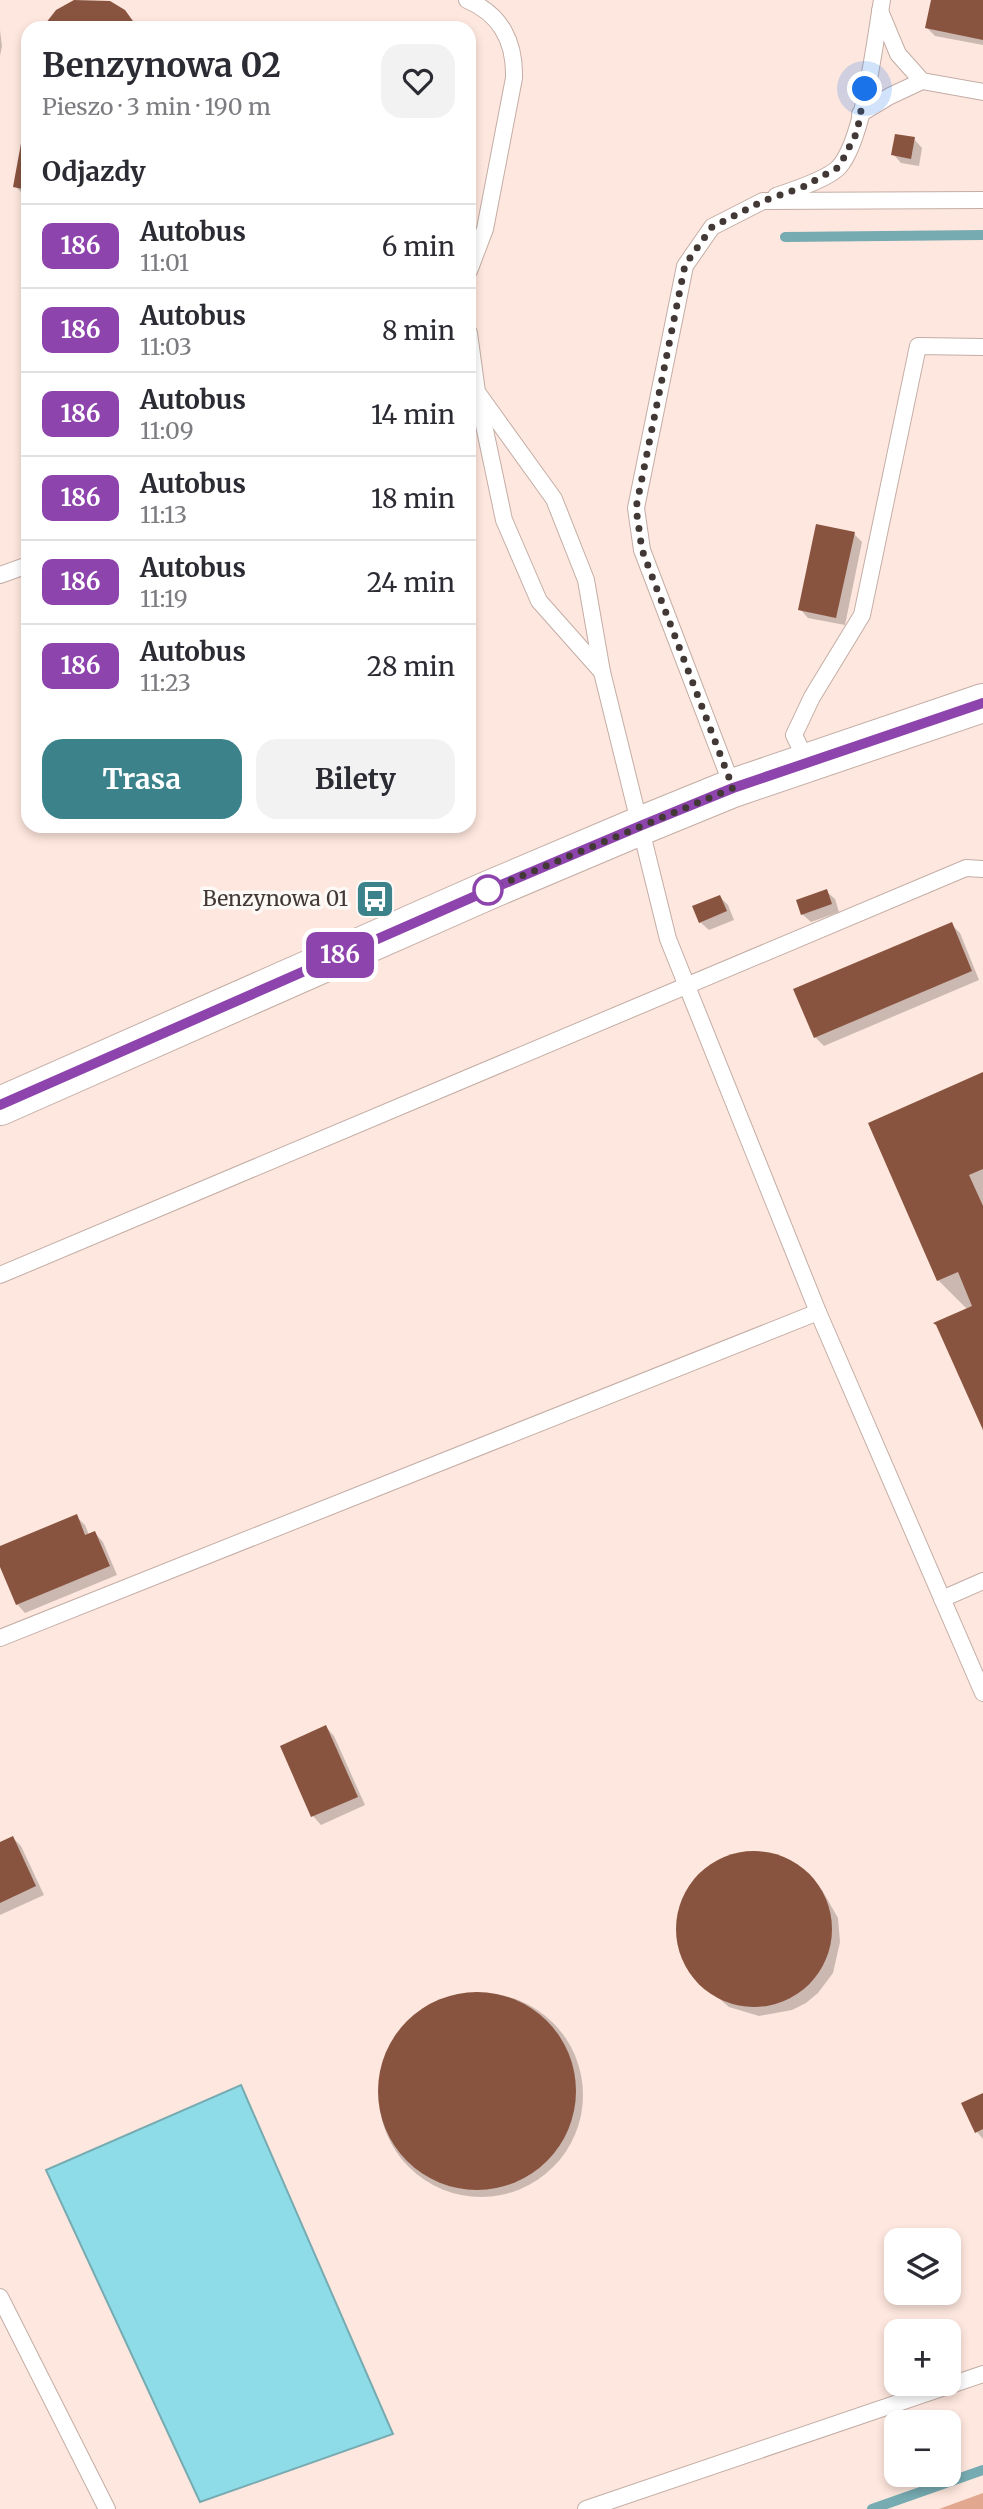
<!DOCTYPE html>
<html lang="pl">
<meta charset="utf-8">
<style>
body{margin:0;font-family:Merriweather,serif;background:#f2f2f3;color:#2b2b33;height:100vh;display:flex;flex-direction:column;font-size:26px;white-space:nowrap}
*{box-sizing:border-box;margin:0}
p{font-size:23px;color:#7c7c81}
.icon{flex:none;width:38px;height:38px;fill:none;stroke:currentColor;stroke-width:2;stroke-linecap:round;stroke-linejoin:round}
.map{position:relative;flex:1;overflow:hidden}
.side{position:absolute;left:21px;top:21px;width:455px;height:812px;display:flex;flex-direction:column;background:#fff;border-radius:21px;box-shadow:0 4px 10px #0003}
.side>*{flex:none}
.badge{padding:0 14px;border-radius:10px;font-size:24px;line-height:46px}
.tools{position:absolute;left:884px;top:2228px;display:grid;gap:14px}
.tools a{display:grid;place-items:center;width:77px;height:77px;border-radius:14px;background:#fff;box-shadow:0 4px 10px #0003;font-size:35px}
.you{position:absolute;width:35px;height:35px;margin:-18px;border:5px solid #fff;border-radius:50%;background:#1a73e8;box-shadow:0 0 0 10px #1a73e833}
.map>.badge{position:absolute;translate:-50% -50%;box-shadow:0 0 0 4px #fff}
h2{padding:0 21px;font-size:26px;line-height:63px}
.round{display:grid;place-items:center;flex:none;width:74px;height:74px;border-radius:21px;background:#f2f2f3}
.overview{display:flex;align-items:center;justify-content:space-between;height:119px;padding:0 21px}
h1{font-size:33px;font-weight:700;line-height:52px}
.action{display:flex;gap:14px;margin-top:auto;padding:14px 21px}
.action a{flex:1;height:80px;border-radius:21px;background:#3b828b;color:#fff;font-size:28px;font-weight:700;line-height:80px;text-align:center}
.action a+a{background:#f2f2f3;color:#2b2b33}
ul{padding:0;list-style:none}
li{display:flex;align-items:center;gap:21px;height:84px;padding:0 21px;border-top:2px solid #e1e1e2}
li div{flex:1}
li b{display:block;font-size:26px}
li em{font-style:normal}
li .badge{min-width:77px;font-weight:700;text-align:center}
.map>svg:first-child{display:block}
.forest{fill:#e2a78f}
.water{fill:#8edce7;stroke:#77abb2;stroke-width:2}
.shadow{fill:#0003}
.lines{fill:none;stroke-linecap:round;stroke-linejoin:round}
.stream{stroke:#77abb2;stroke-width:10}
.building{fill:#89543f}
.lane-casing{stroke:#c3ada5;stroke-width:18}
.secondary-casing{stroke:#c3ada5;stroke-width:40}
.lane{stroke:#fff;stroke-width:16}
.secondary{stroke:#fff;stroke-width:38}
.line-casing{stroke:#fff;stroke-width:16}
.line{stroke:#8e44ad;stroke-width:10}
.walk{stroke:#423936;stroke-width:7;stroke-dasharray:0 12.6}
.stop-dot{fill:#fff;stroke:#8e44ad;stroke-width:3.5}
.labels{text-anchor:middle;stroke-width:7;stroke-linejoin:round;paint-order:stroke}
.poi-label{font-size:21px;fill:#423936;stroke:#fdf9f7;text-anchor:end}
</style>
<div class="map">
<svg width="983" height="2509" viewBox="0 0 983 2509">
<rect width="100%" height="100%" fill="#fee7de"/>
<polygon class="forest" points="983,2493 983,2509 939,2509"/>
<polygon class="water" points="241,2085 393,2434 200,2502 46,2170"/>
<g class="shadow">
<polygon points="932,0 983,0 983,45 935,36 927,28"/>
<polygon points="0,30 2,46 0,56"/>
<polygon points="914,139 922,148 919,166 901,163 893,154"/>
<polygon points="28,141 28,199 15,186"/>
<polygon points="854,534 862,542 845,625 808,618 800,609"/>
<polygon points="826,891 835,899 839,912 811,922 802,914"/>
<polygon points="720,897 728,905 734,920 709,930 700,922"/>
<polygon points="951,924 960,933 979,980 824,1046 815,1037"/>
<polygon points="983,1074 983,1426 967,1309 938,1280"/>
<polygon points="76,1516 85,1525 89,1535 95,1533 103,1542 117,1575 25,1613 17,1604 0,1562 0,1547"/>
<polygon points="326,1727 334,1736 365,1805 321,1825 313,1816"/>
<polygon points="13,1838 21,1846 44,1895 0,1915 0,1844"/>
<polygon points="756,1853 788,1860 801,1869 822,1890 838,1918 840,1942 833,1973 818,1993 806,2003 792,2010 759,2016 729,2007 700,1983 689,1971 682,1957 678,1925 680,1909 686,1894 701,1874 714,1864 728,1858"/>
<circle cx="481" cy="2095" r="102"/>
<polygon points="983,2095 983,2139 977,2132"/>
</g>
<g class="lines">
<g class="stream">
<polyline points="785,237 983,235"/>
<polyline points="872,2509 983,2470"/>
</g>
</g>
<g class="building">
<polygon points="74,0 110,1 125,10 138,28 42,28 56,10"/>
<polygon points="931,0 983,0 983,40 925,28"/>
<polygon points="895,134 915,137 911,159 891,155"/>
<polygon points="22,138 28,139 28,190 13,187"/>
<polygon points="816,524 855,532 836,618 798,610"/>
<polygon points="827,889 832,904 801,915 796,900"/>
<polygon points="720,895 727,911 699,923 692,906"/>
<polygon points="952,922 972,971 814,1038 793,989"/>
<polygon points="983,1072 983,1169 969,1175 983,1206 983,1430 936,1325 933,1323 972,1306 958,1272 937,1281 868,1123"/>
<polygon points="77,1514 85,1535 95,1531 110,1566 16,1605 0,1567 0,1546"/>
<polygon points="326,1725 358,1797 311,1817 280,1746"/>
<polygon points="13,1836 36,1886 0,1903 0,1842"/>
<circle cx="754" cy="1929" r="78"/>
<circle cx="477" cy="2091" r="99"/>
<polygon points="983,2093 983,2129 975,2133 961,2103"/>
</g>
<g class="lines">
<g class="lane-casing">
<g id="lane">
<path d="M467,0C501,14 515,42 514,78L485,229L469,271"/>
<polyline points="880,11 898,54 922,81 983,92"/>
<polyline points="860,114 890,96 922,81"/>
<path d="M776,196C791,191 828,179 839,167C864,139 875,40 882,0"/>
<polyline points="469,333 477,392 504,520 539,601 602,672"/>
<polyline points="477,392 554,499 586,580 602,672 668,939 818,1312 983,1693"/>
<polyline points="0,575 28,565"/>
<polyline points="808,764 794,735 812,697 862,615 918,346 983,347"/>
<polyline points="733,788 642,550 636,508 685,266 712,227 763,201 983,200"/>
<polyline points="0,1275 966,868 983,869"/>
<polyline points="942,1599 983,1581"/>
<polyline points="0,1638 818,1312"/>
<polyline points="0,2297 107,2509"/>
<polyline points="586,2509 983,2374"/>
</g>
</g>
<g class="secondary-casing">
<polyline id="secondary" points="0,1106 489,890 640,826 733,788 983,703"/>
</g>
<use href="#lane" class="lane"/>
<use href="#secondary" class="secondary"/>
</g>
<g class="lines">
<g class="line-casing">
<polyline id="line" points="0,1105 489,890 640,826 733,788 983,703"/>
</g>
<use href="#line" class="line"/>
<polyline class="walk" points="488,890 733,788 642,550 636,508 685,265 712,227 763,201 803,187 839,167 857,132 865,89"/>
</g>
<defs>
<g id="bus-square" transform="scale(2.0125)"><rect x="-9" y="-9" width="18" height="18" rx="4" fill="#3b828b" stroke="#fdf9f7"/><path d="M-5-6H5V4H4V6H2V4H-2V6H-4V4H-5ZM-3.5-4V0h7V-4ZM-3.5 1.2v1.5H-2V1.2ZM2 1.2v1.5H3.5V1.2Z" fill="#fff"/></g>
</defs>
<g fill-rule="evenodd">
<use href="#bus-square" x="375" y="899"/>
</g>
<circle class="stop-dot" cx="488" cy="890" r="14"/>
<g class="labels">
<g class="poi-label">
<text x="348" y="906">Benzynowa 01</text>
</g>
</g>
</svg>
<div class="tools">
<a><svg class="icon" aria-label="layers" viewBox="0 0 24 24"><path d="M12 4l9 5-9 5-9-5zM3 14l9 5 9-5"/></svg></a>
<a>+</a>
<a>−</a>
</div>
<div class="you" style="left:865px;top:89px"></div>
<b class="badge" style="left:340px;top:955px;background:#8e44ad;color:#fff">186</b>
<section class="side">
<div class="overview"><div><h1>Benzynowa 02</h1><p>Pieszo · 3 min · 190 m</p></div><a class="round"><svg class="icon" aria-label="heart" viewBox="0 0 24 24"><path d="M12 20l-8-8c-3-5 5-10 8-4 3-6 11-1 8 4z"/></svg></a></div>
<h2>Odjazdy</h2>
<ul>
<li><span class="badge" style="background:#8e44ad;color:#fff">186</span><div><b>Autobus</b><p>11:01</p></div><em>6 min</em></li>
<li><span class="badge" style="background:#8e44ad;color:#fff">186</span><div><b>Autobus</b><p>11:03</p></div><em>8 min</em></li>
<li><span class="badge" style="background:#8e44ad;color:#fff">186</span><div><b>Autobus</b><p>11:09</p></div><em>14 min</em></li>
<li><span class="badge" style="background:#8e44ad;color:#fff">186</span><div><b>Autobus</b><p>11:13</p></div><em>18 min</em></li>
<li><span class="badge" style="background:#8e44ad;color:#fff">186</span><div><b>Autobus</b><p>11:19</p></div><em>24 min</em></li>
<li><span class="badge" style="background:#8e44ad;color:#fff">186</span><div><b>Autobus</b><p>11:23</p></div><em>28 min</em></li>
</ul>
<div class="action"><a>Trasa</a><a>Bilety</a></div>
</section>
</div>
